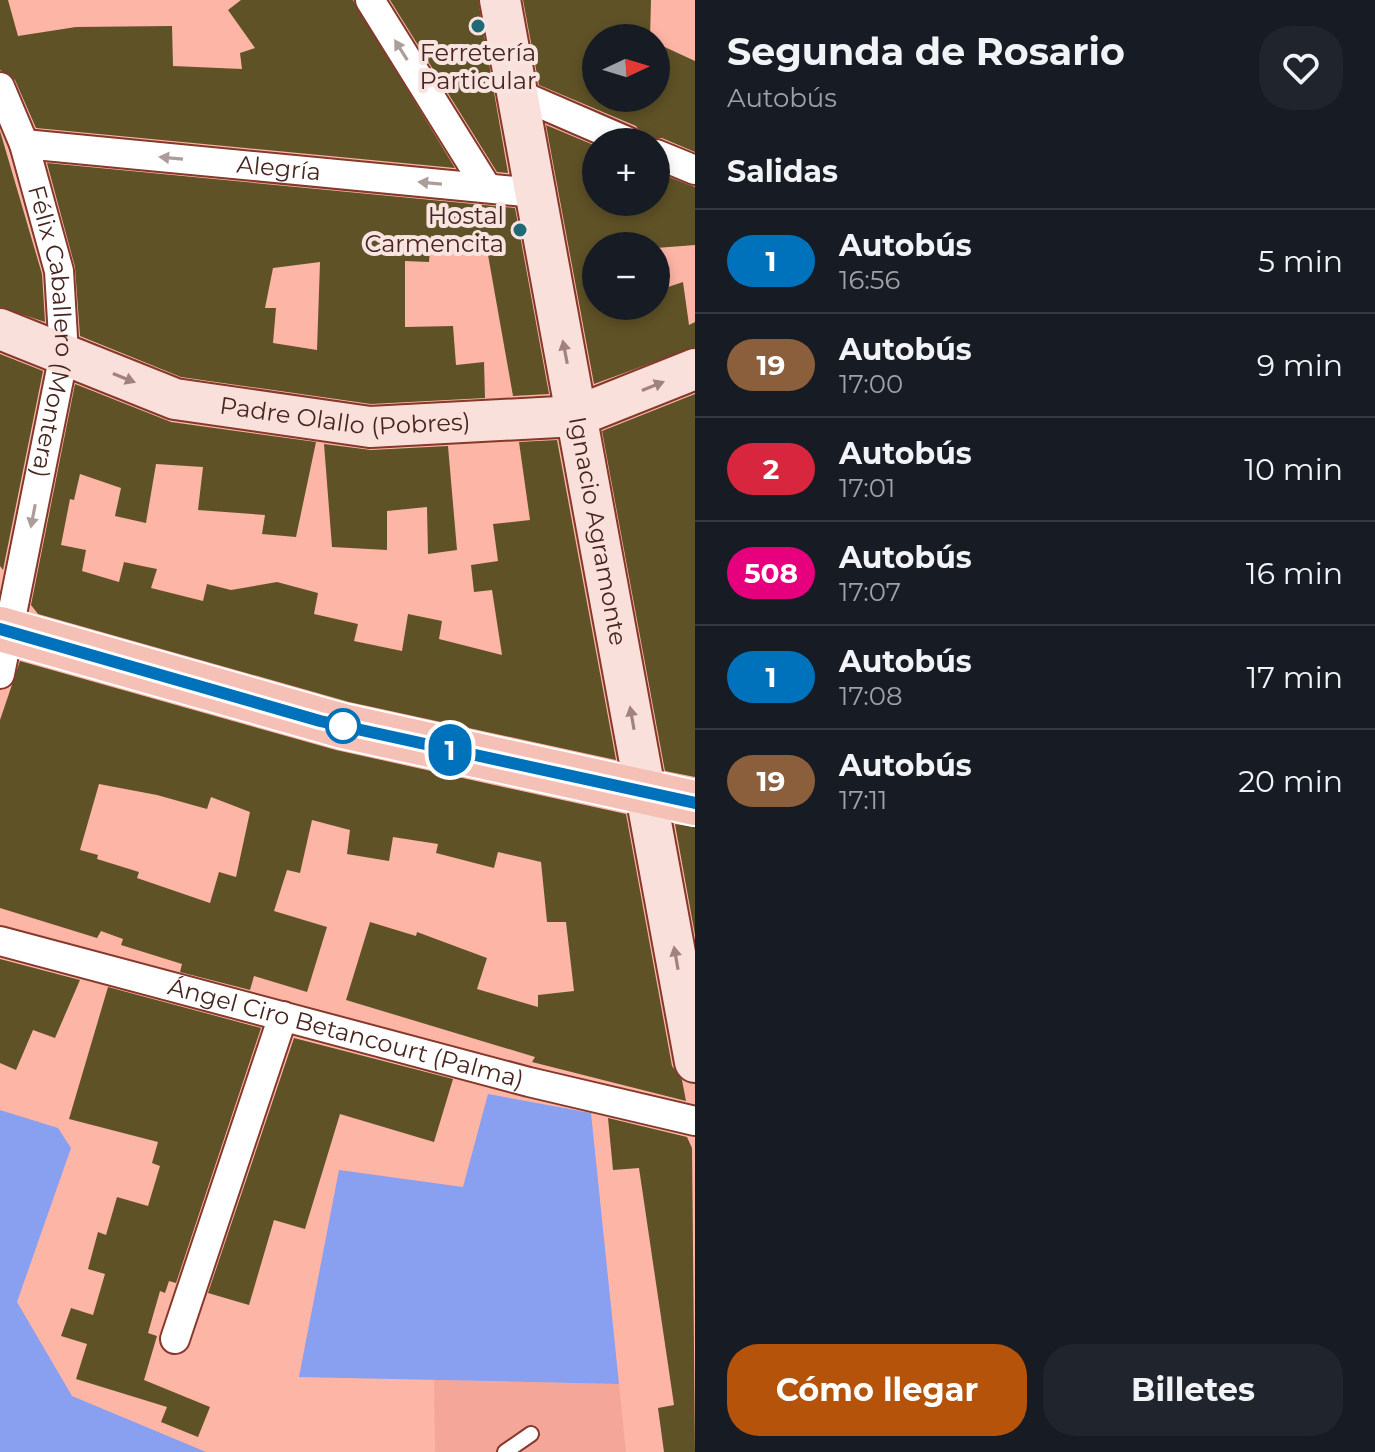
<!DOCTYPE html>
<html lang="es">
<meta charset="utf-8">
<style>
body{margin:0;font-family:Montserrat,sans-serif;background:#20242c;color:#f1f3f6;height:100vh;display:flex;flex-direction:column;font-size:30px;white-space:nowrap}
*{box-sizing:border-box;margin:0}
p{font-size:26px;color:#9ea1a6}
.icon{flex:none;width:44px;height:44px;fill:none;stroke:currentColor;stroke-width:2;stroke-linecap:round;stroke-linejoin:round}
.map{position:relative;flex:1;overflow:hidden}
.side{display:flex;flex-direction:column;background:#171b24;width:680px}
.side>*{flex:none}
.badge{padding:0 16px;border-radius:26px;font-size:28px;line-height:52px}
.needle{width:52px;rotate:86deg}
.buttons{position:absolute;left:582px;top:24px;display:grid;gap:16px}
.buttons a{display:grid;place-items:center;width:88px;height:88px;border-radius:50%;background:#171b24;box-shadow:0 4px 12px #0003;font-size:40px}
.map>.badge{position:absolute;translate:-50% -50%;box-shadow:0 0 0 4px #fff}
h2{padding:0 32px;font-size:30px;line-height:72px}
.round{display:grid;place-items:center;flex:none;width:84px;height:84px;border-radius:32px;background:#20242c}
.overview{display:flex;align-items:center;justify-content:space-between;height:136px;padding:0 32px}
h1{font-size:38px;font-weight:700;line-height:60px}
.action{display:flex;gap:16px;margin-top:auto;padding:16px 32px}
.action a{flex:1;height:92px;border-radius:32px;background:#b45309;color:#fff;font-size:32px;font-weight:700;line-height:92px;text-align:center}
.action a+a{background:#20242c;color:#f1f3f6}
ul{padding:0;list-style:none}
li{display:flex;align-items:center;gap:24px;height:104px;padding:0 32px;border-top:2px solid #363941}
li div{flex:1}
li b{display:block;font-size:30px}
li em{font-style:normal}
li .badge{min-width:88px;font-weight:700;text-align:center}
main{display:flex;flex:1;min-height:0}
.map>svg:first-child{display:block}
.built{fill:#f4a698}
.green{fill:#899fef}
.building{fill:#5f5227;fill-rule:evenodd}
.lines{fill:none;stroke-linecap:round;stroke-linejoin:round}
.service-casing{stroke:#86382b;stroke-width:18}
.minor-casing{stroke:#86382b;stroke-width:32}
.secondary-casing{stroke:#86382b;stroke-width:44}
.primary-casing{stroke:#fff;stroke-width:48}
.service{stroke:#fff;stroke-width:14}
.minor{stroke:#fff;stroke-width:28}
.secondary{stroke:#fae0da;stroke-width:40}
.primary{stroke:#f5c0b6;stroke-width:44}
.oneway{fill:#ad9d9a}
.oneway2{fill:#a1827c}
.line-casing{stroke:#fff;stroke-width:18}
.line{stroke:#0072bc;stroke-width:12}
.poi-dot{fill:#216976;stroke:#f8e5e1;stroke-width:3}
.stop-dot{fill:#fff;stroke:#0072bc;stroke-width:4}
.labels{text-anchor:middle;stroke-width:8;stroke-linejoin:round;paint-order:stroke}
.poi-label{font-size:24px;fill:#48251e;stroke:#f8e5e1}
.street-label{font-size:24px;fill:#48251e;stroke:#f8e5e1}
</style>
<main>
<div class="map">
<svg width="695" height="1452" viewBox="0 0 695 1452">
<rect width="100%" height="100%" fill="#fdb5a6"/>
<polygon class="built" points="434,1380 619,1384 626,1452 435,1452"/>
<g class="green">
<polygon points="488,1094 591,1113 619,1384 299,1377 339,1170 463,1187"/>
<polygon points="0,1110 58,1128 71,1148 17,1302 72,1396 206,1452 0,1452"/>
</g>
<g class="building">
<polygon points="0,0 8,0 18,36 76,27 172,26 173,66 242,69 240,53 255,48 228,10 241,0 353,0 455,168 36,128 15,80 0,70"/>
<polygon points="390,0 478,0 508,173 497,172"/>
<polygon points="523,0 651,0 650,38 596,38 596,98 656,98 656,43 695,61 695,152 662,138 646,140 636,126 539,85"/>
<polygon points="546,125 596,146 596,202 656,202 656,172 695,187 695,245 656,248 596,246 596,306 656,306 656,291 683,282 689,325 695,322 695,347 594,384"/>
<polygon points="0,131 42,274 45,322 0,307"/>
<path d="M47,163L515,208L549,394L513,396L485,238L431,236L429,262L405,261V327L453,326L456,365L484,362L485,398L371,404L181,377L80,336L75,267ZM320,262L317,350L273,343L276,308H265L273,268Z"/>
<polygon points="0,354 43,371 3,570 0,566"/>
<polygon points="75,384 171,422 316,442 296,537 262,534 265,515 198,510 203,467 156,464 146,523 115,516 121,488 80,474 74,500 70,499 61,545 86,550 82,571 119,582 124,562 142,566 157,569 151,588 203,601 207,584 231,590 277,582 318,593 314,614 358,624 354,641 402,651 408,614 442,621 439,639 502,655 492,590 474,592 471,565 498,561 493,524 530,520 519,442 557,440 616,760 349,702 38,614 31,605"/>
<polygon points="695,394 695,777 665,771 602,431"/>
<polygon points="324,444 371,450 448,446 457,550 428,554 427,507 387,511 387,550 332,547"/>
<path d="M20,661L336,750L626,814L672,1066L682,1080L686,1101L532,1062L535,1057L346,1000L370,922L416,936L417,932L487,958L477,989L538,1007V995L574,991L566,922H547L541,862L498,852L494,868L436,853L438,844L393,837L389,861L347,854L350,830L312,820L300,873L287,870L274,911L327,927L307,992L254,976L250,990L180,972L182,964L121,945L123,939L101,931L97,938L0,908V720ZM99,784L157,795L207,809L211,797L250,812L236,877L219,872L210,903L137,878L139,872L97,859L98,855L80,850Z"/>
<polygon points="675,824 695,827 695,935"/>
<polygon points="0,959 80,980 55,1038 33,1030 16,1070 0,1063"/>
<polygon points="108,987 261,1028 176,1283 169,1281 165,1293 160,1291 148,1333 157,1336 144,1380 210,1407 198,1437 161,1422 167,1407 76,1379 87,1344 61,1336 71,1308 93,1315 105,1274 88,1269 98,1232 106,1235 117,1197 148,1206 160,1166 152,1163 158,1142 69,1119"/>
<polygon points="294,1038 453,1079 434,1142 340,1114 305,1229 274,1220 249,1305 208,1293"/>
<polygon points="608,1118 687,1137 692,1148 695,1452 664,1452 658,1408 674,1405 639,1168 613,1170"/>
</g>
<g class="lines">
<g class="service-casing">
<polyline id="service" points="505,1452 531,1434"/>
</g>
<g class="minor-casing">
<g id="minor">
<polyline points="370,0 487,188"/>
<path id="s1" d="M0,87L24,144L59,271L64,354L0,674"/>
<polyline points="518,94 629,142"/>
<path id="s2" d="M24,144L535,193"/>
<polyline points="656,154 695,170"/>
<path id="s3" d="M0,941L529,1082L695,1121"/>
<polyline points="175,1339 283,1016"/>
</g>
</g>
<g class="secondary-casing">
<g id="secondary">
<path id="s4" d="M500,0L695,1062"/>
<path id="s5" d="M0,329L175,399L370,427L577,416L695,369"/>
</g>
</g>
<g class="primary-casing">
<polyline id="primary" points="0,629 343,726 695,803"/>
</g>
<use href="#service" class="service"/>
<use href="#minor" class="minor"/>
<use href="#secondary" class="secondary"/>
<use href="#primary" class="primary"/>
</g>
<defs><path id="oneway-solid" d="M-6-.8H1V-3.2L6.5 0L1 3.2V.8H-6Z" transform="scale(2)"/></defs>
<g class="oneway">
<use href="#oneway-solid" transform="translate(401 50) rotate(-122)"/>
<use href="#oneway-solid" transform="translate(171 158) rotate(-175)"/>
<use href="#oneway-solid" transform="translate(430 183) rotate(-175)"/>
<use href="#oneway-solid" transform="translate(33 516) rotate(101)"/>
</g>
<g class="oneway2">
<use href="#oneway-solid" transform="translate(565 352) rotate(-101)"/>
<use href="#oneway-solid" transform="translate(124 378) rotate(22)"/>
<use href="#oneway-solid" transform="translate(653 386) rotate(-22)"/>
<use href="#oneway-solid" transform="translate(632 718) rotate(-100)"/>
<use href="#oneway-solid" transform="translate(676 958) rotate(-100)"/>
</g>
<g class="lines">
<g class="line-casing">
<polyline id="line" points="0,629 320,721 695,803"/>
</g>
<use href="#line" class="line"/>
</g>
<g class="poi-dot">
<circle cx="478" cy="26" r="8"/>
<circle cx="520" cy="230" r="8"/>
</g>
<circle class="stop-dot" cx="343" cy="726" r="16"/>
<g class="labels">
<g class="poi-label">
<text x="478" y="61">Ferretería<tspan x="478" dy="28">Particular</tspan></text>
<text x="504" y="224" text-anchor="end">Hostal<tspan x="504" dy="28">Carmencita</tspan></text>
</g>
<g class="street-label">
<text dy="8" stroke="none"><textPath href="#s2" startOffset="256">Alegría</textPath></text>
<text dy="8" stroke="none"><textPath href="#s1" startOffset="254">Félix Caballero (Montera)</textPath></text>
<text dy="8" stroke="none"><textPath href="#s5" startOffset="360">Padre Olallo (Pobres)</textPath></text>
<text dy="8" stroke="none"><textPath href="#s4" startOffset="540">Ignacio Agramonte</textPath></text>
<text dy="8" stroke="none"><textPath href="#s3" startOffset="358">Ángel Ciro Betancourt (Palma)</textPath></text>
</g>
</g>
</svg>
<div class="buttons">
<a><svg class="needle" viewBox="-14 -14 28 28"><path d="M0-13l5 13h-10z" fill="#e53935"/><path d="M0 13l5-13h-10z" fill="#9ea1a6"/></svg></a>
<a>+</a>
<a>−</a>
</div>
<b class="badge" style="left:450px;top:750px;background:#0072bc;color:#fff">1</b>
</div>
<section class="side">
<div class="overview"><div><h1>Segunda de Rosario</h1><p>Autobús</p></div><a class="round"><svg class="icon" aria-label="heart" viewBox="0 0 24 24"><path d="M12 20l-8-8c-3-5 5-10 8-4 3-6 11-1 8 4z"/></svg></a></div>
<h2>Salidas</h2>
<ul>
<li><span class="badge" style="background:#0072bc;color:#fff">1</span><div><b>Autobús</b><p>16:56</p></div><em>5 min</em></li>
<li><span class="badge" style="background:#8b5e3c;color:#fff">19</span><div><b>Autobús</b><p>17:00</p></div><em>9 min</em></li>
<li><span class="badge" style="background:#d7263d;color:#fff">2</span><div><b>Autobús</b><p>17:01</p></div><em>10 min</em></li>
<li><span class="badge" style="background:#e6007e;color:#fff">508</span><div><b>Autobús</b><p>17:07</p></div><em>16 min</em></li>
<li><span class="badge" style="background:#0072bc;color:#fff">1</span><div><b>Autobús</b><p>17:08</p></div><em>17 min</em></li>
<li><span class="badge" style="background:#8b5e3c;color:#fff">19</span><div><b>Autobús</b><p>17:11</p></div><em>20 min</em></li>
</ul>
<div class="action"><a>Cómo llegar</a><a>Billetes</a></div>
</section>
</main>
